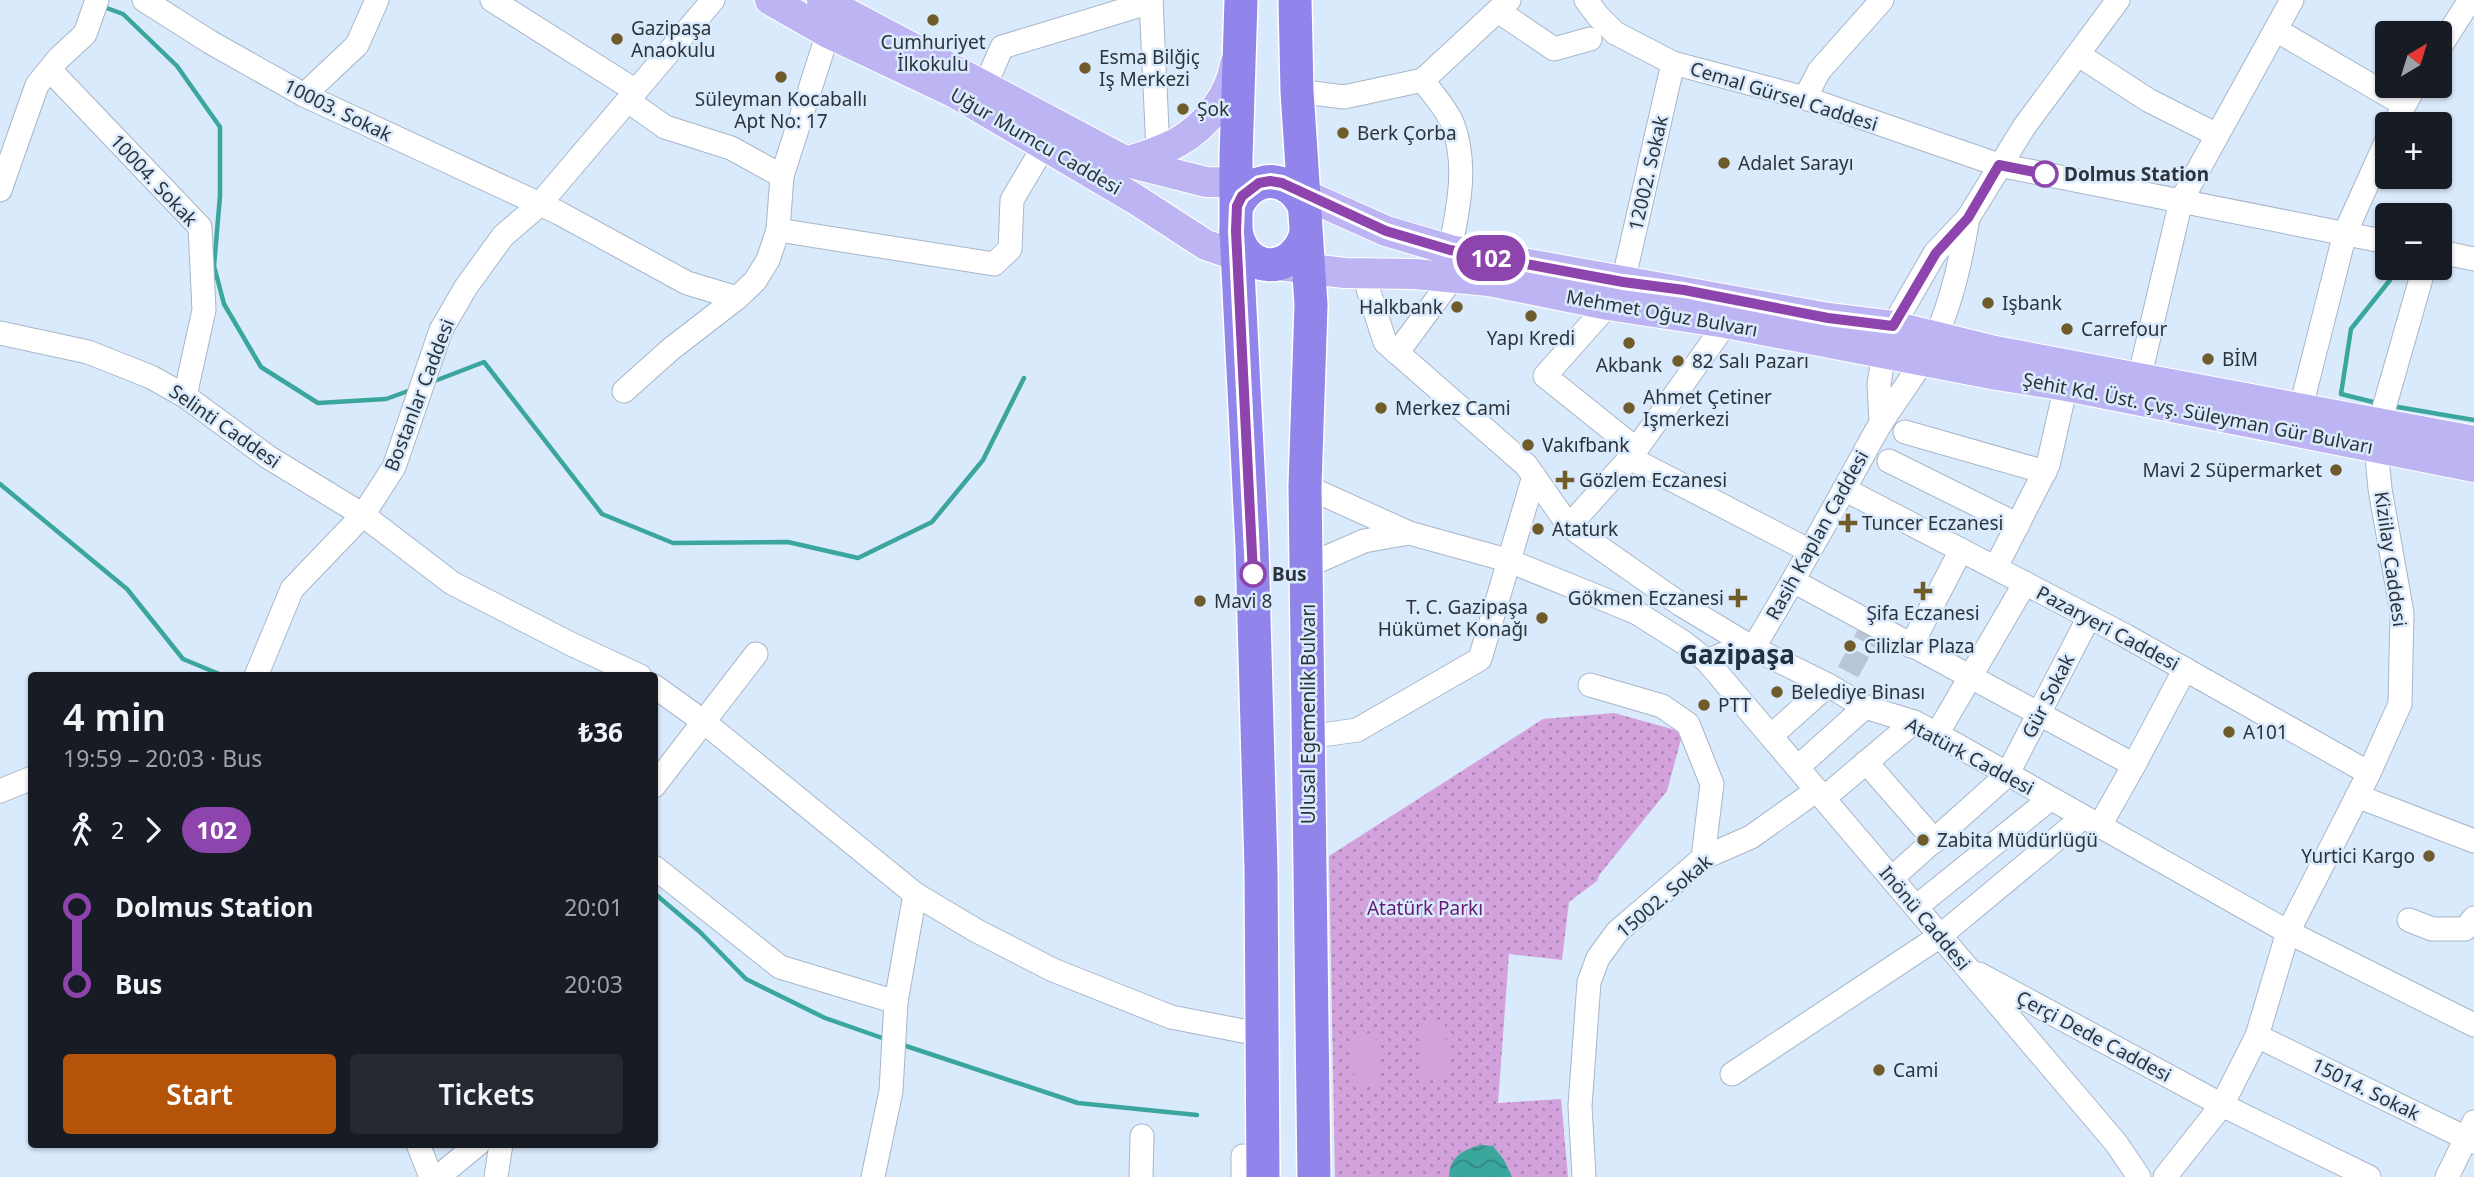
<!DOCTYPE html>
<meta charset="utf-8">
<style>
body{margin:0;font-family:"Noto Sans",sans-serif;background:#242831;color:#f1f3f6;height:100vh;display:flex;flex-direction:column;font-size:26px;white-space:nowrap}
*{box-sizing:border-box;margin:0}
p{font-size:23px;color:#9ea1a6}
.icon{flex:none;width:38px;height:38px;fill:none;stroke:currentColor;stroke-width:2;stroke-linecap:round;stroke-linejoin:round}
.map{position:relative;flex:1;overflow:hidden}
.sheet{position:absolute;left:28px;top:672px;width:630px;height:476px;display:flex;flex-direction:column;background:#171b24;border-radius:7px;box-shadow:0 2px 5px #0004}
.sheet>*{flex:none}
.badge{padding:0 14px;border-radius:23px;font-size:24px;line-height:46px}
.needle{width:46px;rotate:38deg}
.tools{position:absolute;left:2375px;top:21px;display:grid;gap:14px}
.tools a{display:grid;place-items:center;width:77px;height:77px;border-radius:7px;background:#171b24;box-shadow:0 2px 5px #0004;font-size:35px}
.map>.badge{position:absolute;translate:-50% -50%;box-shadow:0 0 0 4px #fff}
.legs{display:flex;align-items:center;gap:10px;height:77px;padding:0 35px;font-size:23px}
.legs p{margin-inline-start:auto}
.overview{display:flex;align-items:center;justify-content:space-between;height:119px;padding:0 35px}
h1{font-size:38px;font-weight:600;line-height:52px}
.button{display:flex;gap:14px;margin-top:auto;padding:14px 35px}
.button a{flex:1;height:80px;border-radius:7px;background:#b45309;color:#fff;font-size:28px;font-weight:600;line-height:80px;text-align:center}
.button a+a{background:#242831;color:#f1f3f6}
ul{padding:0 35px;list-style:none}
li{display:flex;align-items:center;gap:24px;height:77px;font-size:26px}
li i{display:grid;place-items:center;width:10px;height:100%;margin:0 9px;background:currentColor}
li i::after{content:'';width:18px;height:18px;margin:-9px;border:5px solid;border-radius:50%;background:#171b24}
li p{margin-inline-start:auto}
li:first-child i{background:linear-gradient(#0000 50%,currentColor 0)}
li:last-child i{background:linear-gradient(currentColor 50%,#0000 0)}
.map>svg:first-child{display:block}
.grass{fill:url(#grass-dots)}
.garden{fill:#d3a2dc}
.water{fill:url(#water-waves)}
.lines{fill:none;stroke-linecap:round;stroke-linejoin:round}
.stream{stroke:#3aa69c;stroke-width:4.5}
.minor-tunnel{stroke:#b7c5d6;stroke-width:23;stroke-dasharray:23 11;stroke-linecap:butt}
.minor-casing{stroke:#a7b6c8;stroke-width:25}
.major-casing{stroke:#fff;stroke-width:32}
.highway-casing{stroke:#fff;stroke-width:36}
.minor{stroke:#fff;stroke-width:23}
.major{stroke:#bdb5f3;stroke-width:30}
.highway{stroke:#9184eb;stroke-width:33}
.line-1-casing{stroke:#fff;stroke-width:16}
.line-1{stroke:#8e44ad;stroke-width:10}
.poi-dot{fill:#705b2a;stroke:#daeafd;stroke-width:2.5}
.stop-1-dot{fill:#fff;stroke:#8e44ad;stroke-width:3.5}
.labels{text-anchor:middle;stroke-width:5;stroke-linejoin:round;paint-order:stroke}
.poi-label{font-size:19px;fill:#2d333a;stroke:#daeafd;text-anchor:start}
.street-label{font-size:19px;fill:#2d333a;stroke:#daeafd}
.stop-label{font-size:19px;font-weight:bold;fill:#2d333a;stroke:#daeafd;text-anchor:start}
.park-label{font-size:19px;fill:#651b73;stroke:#daeafd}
.district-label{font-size:26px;font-weight:bold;fill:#24303e;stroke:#daeafd}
</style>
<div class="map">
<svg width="2474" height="1177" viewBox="0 0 2474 1177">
<defs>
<pattern id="grass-dots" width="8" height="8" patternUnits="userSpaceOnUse" patternTransform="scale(1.75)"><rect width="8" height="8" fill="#d3a2dc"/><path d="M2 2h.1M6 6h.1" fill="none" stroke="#ac85b3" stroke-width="1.8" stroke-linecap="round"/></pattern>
<pattern id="water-waves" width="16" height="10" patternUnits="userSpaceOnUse" patternTransform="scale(1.75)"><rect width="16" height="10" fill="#3aa69c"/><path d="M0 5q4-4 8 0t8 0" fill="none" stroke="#318880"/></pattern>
</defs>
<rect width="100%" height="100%" fill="#daeafd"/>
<polygon class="grass" points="1614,713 1683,732 1667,791 1600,874 1597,881 1569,902 1562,960 1509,954 1498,1103 1561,1099 1568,1177 1335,1177 1329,856 1543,719"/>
<g class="garden">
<polygon points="1445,1024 1448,1079 1423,1081 1419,1025"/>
<polygon points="1376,1033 1380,1084 1355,1086 1351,1035"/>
</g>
<path class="water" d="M1481,1145L1493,1146L1504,1160L1512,1177H1449C1449,1157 1464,1149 1481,1145Z"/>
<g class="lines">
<g class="stream">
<polyline points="104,7 123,14 177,66 220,127 220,196 214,266 224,304 261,367 318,403 386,399 411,390"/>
<polyline points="432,382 484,362 602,514 673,543 788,542 858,558 932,522 983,460 1024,378"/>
<polyline points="2377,403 2341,394 2351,329 2390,280 2392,268"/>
<polyline points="2392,406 2474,420"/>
<polyline points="0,484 127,589 183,659 224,676"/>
<polyline points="654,893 700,932 746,979 825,1018 888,1040"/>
<polyline points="900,1044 1078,1103 1197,1115"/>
</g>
<polyline class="minor-tunnel" points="1848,672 1870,631"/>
<g class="minor-casing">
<g id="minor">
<polyline points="144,0 210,42 304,95 559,213 687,283 737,298 755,281 768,260 778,230 782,176 828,33"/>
<polyline points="492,0 636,91"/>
<polyline points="1151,0 1158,151"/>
<polyline points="1586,0 1598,16 1615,33 1673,63 1805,98 1999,165 2387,242"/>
<polyline points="1498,11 1554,49 1590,39"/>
<polyline points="2276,30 2403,104"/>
<polyline points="2440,47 2470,0"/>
<polyline points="2079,55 2148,100 2217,135"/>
<polyline points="50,70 200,227 204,310 185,396"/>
<path d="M1423,80C1432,94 1448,110 1453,125C1468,166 1458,209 1450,250"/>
<polyline points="984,88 1002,47 1151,2"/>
<polyline points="1297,91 1344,97 1423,80 1509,0"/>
<polyline points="304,95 357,45 377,0"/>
<polyline points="1805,98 1819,71 1882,0"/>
<polyline points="628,101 665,127 731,148 782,176"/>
<polyline points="2394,124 2415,86"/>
<polyline points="0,190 37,85 58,59 85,34 97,0"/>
<polyline points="778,230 994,264 1010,249 1012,200 1044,146"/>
<polyline points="2440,252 2474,259"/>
<polyline points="1623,282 1673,63"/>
<polyline points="1368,289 1385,342 1526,465 1569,526 1680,604 1753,648 1828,685 1865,707 1914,722 1937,734 2288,932 2474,1025"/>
<polyline points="1608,305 1545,376 1636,449"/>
<polyline points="0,333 88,352 151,377 185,396 268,457 363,515 452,583 571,644 640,676"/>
<polyline points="1397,353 1454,276"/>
<polyline points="2139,379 2181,201 2292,0"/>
<polyline points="624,391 671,349 737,298"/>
<polyline points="1881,423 1879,384 1884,352 1893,326 1935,253 1968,218 2024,127 2118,0"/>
<polyline points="2297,423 2345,233 2387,140"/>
<polyline points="1905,432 2045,472"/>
<polyline points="1630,458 1810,551"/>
<polyline points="1889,461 2018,525"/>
<path d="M1305,486L1409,533L1507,560L1618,605L1637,613L1683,642L1707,661L1733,650L1753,648C1796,578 1835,506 1874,435C1893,401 1920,371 1936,336C1953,298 1961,258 1968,218"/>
<polyline points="1844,489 2126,636 2369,773"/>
<polyline points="1569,526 1630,458 1726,323"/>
<polyline points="1307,566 1364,541 1409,533"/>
<polyline points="1996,567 2048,465 2069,372"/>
<polyline points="1793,581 2134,765 2099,827"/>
<polyline points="1911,646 1961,550"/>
<polyline points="1707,661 2116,1143 2139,1177"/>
<polyline points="256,676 292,589 363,515 394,467 441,330 466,287 503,236 539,205 713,0"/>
<polyline points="1590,685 1662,706 1688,724 1712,784 1703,858"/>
<polyline points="654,686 704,722 915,894 977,931 1053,970 1171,1017 1243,1031 1262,1032"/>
<polyline points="1937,734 2025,583"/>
<polyline points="1771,736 1828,685"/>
<polyline points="1308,737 1357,730 1480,659 1534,476"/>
<polyline points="1866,762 1935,841"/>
<polyline points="2134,765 2185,669"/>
<polyline points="1798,767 1865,707"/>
<polyline points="654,786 756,654"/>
<polyline points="0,791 32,778"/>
<polyline points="2357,796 2474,841"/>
<polyline points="1824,798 1914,722"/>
<polyline points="654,867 780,967 896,1002"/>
<polyline points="1892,878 2007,775 2089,617"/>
<polyline points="1916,907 2050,799"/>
<polyline points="2409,920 2432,929 2465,929 2474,918"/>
<polyline points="1979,974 2222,1105 2369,1177"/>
<polyline points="2257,1036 2474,1142"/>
<polyline points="1732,1074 1940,936 2082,818"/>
<polyline points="418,1144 431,1177"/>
<polyline points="438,1177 478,1144"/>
<polyline points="496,1177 501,1144"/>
<polyline points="873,1177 891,1091 896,1002 915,894"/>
<polyline points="1141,1177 1142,1136"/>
<polyline points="1243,1177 1243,1156"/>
<polyline points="1584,1177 1580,1106 1589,982 1598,958 1617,932 1703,858 1751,837 1817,790"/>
<polyline points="2165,1177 2222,1105 2257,1036 2288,932 2369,773 2400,704 2402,613 2380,489 2376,446 2380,422 2424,268"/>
<polyline points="2447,1177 2474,1122"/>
</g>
</g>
<g class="major-casing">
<g id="major">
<polyline points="770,0 828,33 955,93 1135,199 1206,245 1259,263"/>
<polyline points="822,0 1127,162 1206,182 1259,183"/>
<path d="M1127,162C1144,156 1162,151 1178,142C1206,126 1230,96 1235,64"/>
<polyline points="1292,189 1386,231 1450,250 1828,318 1893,326 1995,351 2474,441"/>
<polyline points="1285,266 1345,273 1415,274 1489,281 1608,305 1726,323 1997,375 2066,386 2474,467"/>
</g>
</g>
<g class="highway-casing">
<g id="highway">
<polyline points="1241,0 1236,157 1236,231 1252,547 1261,868 1263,1177"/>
<polyline points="1295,0 1297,91 1311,305 1305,486 1314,1177"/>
<path d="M1237,206C1254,172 1290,174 1305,208"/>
<path d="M1236,231C1244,275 1293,276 1306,234"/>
</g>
</g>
<use href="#minor" class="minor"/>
<use href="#major" class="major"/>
<use href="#highway" class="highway"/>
</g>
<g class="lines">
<g class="line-1-casing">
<polyline id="line-1" points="1253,574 1236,231 1237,206 1242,196 1259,183 1270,181 1282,183 1386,231 1450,250 1623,282 1684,290 1828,318 1893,326 1936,253 1968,218 1999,165 2045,174"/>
</g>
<use href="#line-1" class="line-1"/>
</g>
<g class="poi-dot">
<circle cx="933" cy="20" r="7"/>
<circle cx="617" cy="39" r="7"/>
<circle cx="1085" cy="68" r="7"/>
<circle cx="781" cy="77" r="7"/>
<circle cx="1183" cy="109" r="7"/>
<circle cx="1343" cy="133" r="7"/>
<circle cx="1724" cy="163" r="7"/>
<circle cx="1988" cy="303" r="7"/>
<circle cx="1457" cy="307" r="7"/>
<circle cx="1531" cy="316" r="7"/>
<circle cx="2067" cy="329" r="7"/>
<circle cx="1629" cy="343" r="7"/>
<circle cx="2208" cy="359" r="7"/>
<circle cx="1678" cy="361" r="7"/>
<circle cx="1381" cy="408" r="7"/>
<circle cx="1629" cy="408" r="7"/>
<circle cx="1528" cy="445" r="7"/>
<circle cx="2336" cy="470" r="7"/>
<path d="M1561.5 469.5h7v7h7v7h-7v7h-7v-7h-7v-7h7z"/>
<path d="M1844.5 512.5h7v7h7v7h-7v7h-7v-7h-7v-7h7z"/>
<circle cx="1538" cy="529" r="7"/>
<path d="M1919.5 580.5h7v7h7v7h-7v7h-7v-7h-7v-7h7z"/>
<path d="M1734.5 587.5h7v7h7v7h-7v7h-7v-7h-7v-7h7z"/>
<circle cx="1200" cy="601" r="7"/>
<circle cx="1542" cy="618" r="7"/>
<circle cx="1850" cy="646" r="7"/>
<circle cx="1777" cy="692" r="7"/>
<circle cx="1704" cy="705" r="7"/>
<circle cx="2229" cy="732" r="7"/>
<circle cx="1923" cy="840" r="7"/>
<circle cx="2429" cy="856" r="7"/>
<circle cx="1879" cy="1070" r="7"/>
</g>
<g class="stop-1-dot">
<circle cx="2045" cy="174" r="12"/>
<circle cx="1253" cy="574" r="12"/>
</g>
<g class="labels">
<g class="poi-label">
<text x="631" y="35">Gazipaşa<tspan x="631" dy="22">Anaokulu</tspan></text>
<text x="933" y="49" text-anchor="middle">Cumhuriyet<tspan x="933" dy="22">İlkokulu</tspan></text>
<text x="1099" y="64">Esma Bilğiç<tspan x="1099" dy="22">Iş Merkezi</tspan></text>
<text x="781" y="106" text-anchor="middle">Süleyman Kocaballı<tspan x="781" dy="22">Apt No: 17</tspan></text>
<text x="1197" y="116">Şok</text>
<text x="1357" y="140">Berk Çorba</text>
<text x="1738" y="170">Adalet Sarayı</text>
<text x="2002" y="310">Işbank</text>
<text x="1443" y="314" text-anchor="end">Halkbank</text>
<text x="2081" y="336">Carrefour</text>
<text x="1531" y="345" text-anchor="middle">Yapı Kredi</text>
<text x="2222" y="366">BİM</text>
<text x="1692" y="368">82 Salı Pazarı</text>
<text x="1629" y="372" text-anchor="middle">Akbank</text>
<text x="1643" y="404">Ahmet Çetiner<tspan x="1643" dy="22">Işmerkezi</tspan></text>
<text x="1395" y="415">Merkez Cami</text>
<text x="1542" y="452">Vakıfbank</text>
<text x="2322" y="477" text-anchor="end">Mavi 2 Süpermarket</text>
<text x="1579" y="487">Gözlem Eczanesi</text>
<text x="1862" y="530">Tuncer Eczanesi</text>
<text x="1552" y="536">Ataturk</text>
<text x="1724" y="605" text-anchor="end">Gökmen Eczanesi</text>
<text x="1214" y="608">Mavi 8</text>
<text x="1528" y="614" text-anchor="end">T. C. Gazipaşa<tspan x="1528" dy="22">Hükümet Konağı</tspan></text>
<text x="1923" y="620" text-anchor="middle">Şifa Eczanesi</text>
<text x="1864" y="653">Cilizlar Plaza</text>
<text x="1791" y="699">Belediye Binası</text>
<text x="1718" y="712">PTT</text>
<text x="2243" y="739">A101</text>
<text x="1937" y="847">Zabita Müdürlügü</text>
<text x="2415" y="863" text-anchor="end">Yurtici Kargo</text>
<text x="1893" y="1077">Cami</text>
</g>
<g class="street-label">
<text transform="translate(1784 96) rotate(17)" y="7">Cemal Gürsel Caddesi</text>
<text transform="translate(338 110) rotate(26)" y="7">10003. Sokak</text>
<text transform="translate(1036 141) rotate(30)" y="7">Uğur Mumcu Caddesi</text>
<text transform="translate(1648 173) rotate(-77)" y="7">12002. Sokak</text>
<text transform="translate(154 180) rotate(47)" y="7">10004. Sokak</text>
<text transform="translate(1662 313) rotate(10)" y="7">Mehmet Oğuz Bulvarı</text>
<text transform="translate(419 395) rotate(-69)" y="7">Bostanlar Caddesi</text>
<text transform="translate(2198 413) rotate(11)" y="7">Şehit Kd. Üst. Çvş. Süleyman Gür Bulvarı</text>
<text transform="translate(225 426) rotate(35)" y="7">Selinti Caddesi</text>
<text transform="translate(1817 535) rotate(-61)" y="7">Rasih Kaplan Caddesi</text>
<text transform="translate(2391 559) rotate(82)" y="7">Kiziilay Caddesi</text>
<text transform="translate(2108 628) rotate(28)" y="7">Pazaryeri Caddesi</text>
<text transform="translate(2048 696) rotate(-63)" y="7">Gür Sokak</text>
<text transform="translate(1308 714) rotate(-90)" y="7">Ulusal Egemenlik Bulvarı</text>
<text transform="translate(1970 756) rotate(28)" y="7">Atatürk Caddesi</text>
<text transform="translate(1664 896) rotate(-40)" y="7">15002. Sokak</text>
<text transform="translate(1925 918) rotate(50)" y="7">Inönü Caddesi</text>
<text transform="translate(2094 1036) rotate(28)" y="7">Çerçi Dede Caddesi</text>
<text transform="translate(2366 1089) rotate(26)" y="7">15014. Sokak</text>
</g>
<g class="stop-label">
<text x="2064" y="181">Dolmus Station</text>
<text x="1272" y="581">Bus</text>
</g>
<g class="park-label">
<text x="1425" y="915">Atatürk Parkı</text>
</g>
<g class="district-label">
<text x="1737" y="664">Gazipaşa</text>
</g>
</g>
</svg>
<div class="tools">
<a><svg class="needle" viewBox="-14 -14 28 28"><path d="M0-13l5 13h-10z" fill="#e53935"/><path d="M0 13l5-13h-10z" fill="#9ea1a6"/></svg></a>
<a>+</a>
<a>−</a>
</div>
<b class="badge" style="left:1491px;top:258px;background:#8e44ad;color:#fff">102</b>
<section class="sheet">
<div class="overview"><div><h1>4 min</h1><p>19:59 – 20:03 · Bus</p></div><b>₺36</b></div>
<div class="legs"><svg class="icon" aria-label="walk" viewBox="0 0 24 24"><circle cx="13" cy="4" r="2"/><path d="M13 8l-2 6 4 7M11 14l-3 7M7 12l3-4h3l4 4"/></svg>2<svg class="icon" aria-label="forward" viewBox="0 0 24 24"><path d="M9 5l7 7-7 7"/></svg><b class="badge" style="background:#8e44ad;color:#fff">102</b></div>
<ul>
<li><i style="color:#8e44ad"></i><b>Dolmus Station</b><p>20:01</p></li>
<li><i style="color:#8e44ad"></i><b>Bus</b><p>20:03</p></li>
</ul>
<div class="button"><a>Start</a><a>Tickets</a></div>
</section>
</div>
